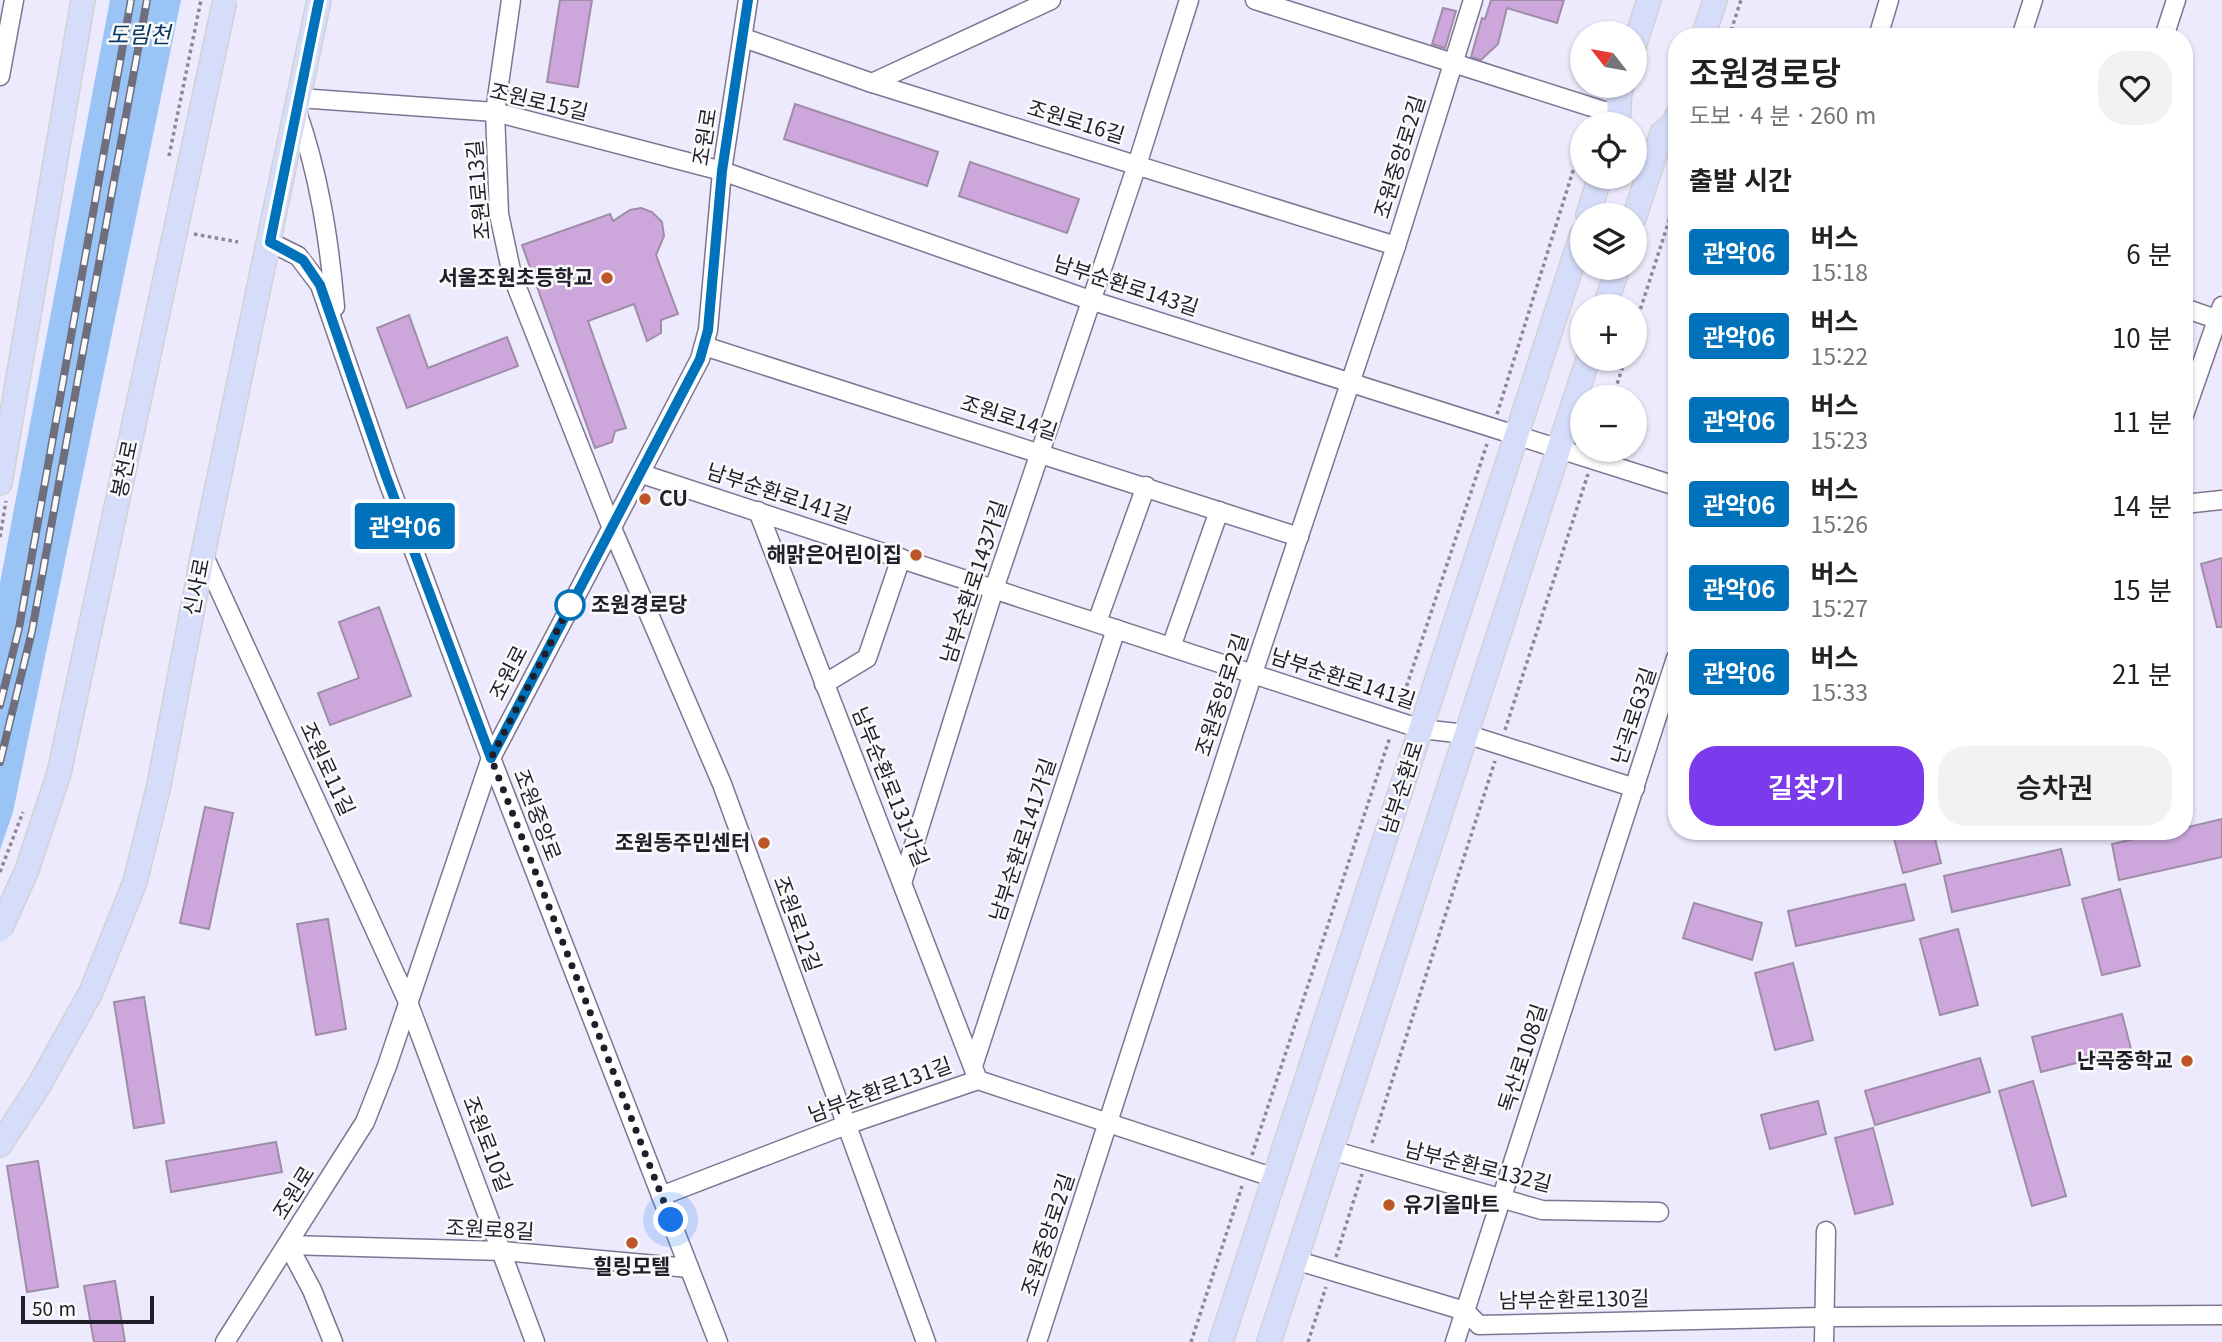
<!DOCTYPE html>
<html lang="ko">
<meta charset="utf-8">
<style>
body{margin:0;font-family:Georgia,"Noto Sans KR",serif;background:#f2f2f2;color:#202124;height:100vh;display:flex;flex-direction:column;font-size:26px;white-space:nowrap}
*{box-sizing:border-box;margin:0}
p{font-size:23px;color:#757577}
.icon{flex:none;width:38px;height:38px;fill:none;stroke:currentColor;stroke-width:2;stroke-linecap:round;stroke-linejoin:round}
.map{position:relative;flex:1;overflow:hidden}
.panel{position:absolute;left:1668px;top:28px;width:525px;height:812px;display:flex;flex-direction:column;background:#fff;border-radius:28px;box-shadow:0 2px 5px #0004}
.panel>*{flex:none}
.badge{padding:0 14px;border-radius:5px;font-size:24px;line-height:46px}
.needle{width:46px;rotate:301deg}
.tools{position:absolute;left:1570px;top:21px;display:grid;gap:14px}
.tools a{display:grid;place-items:center;width:77px;height:77px;border-radius:50%;background:#fff;box-shadow:0 2px 5px #0004;font-size:35px}
.scale{position:absolute;left:21px;bottom:18px;width:133px;box-sizing:border-box;padding-left:7px;border:4px solid #201e29;border-top:0;font-size:19px;line-height:24px;white-space:nowrap;color:#201e29;-webkit-text-stroke:5px #fafafa;paint-order:stroke}
.you{position:absolute;width:35px;height:35px;margin:-18px;border:5px solid #fff;border-radius:50%;background:#1a73e8;box-shadow:0 0 0 10px #1a73e833}
.map>.badge{position:absolute;translate:-50% -50%;box-shadow:0 0 0 4px #fff}
h2{padding:0 21px;font-size:26px;line-height:63px}
.round{display:grid;place-items:center;flex:none;width:74px;height:74px;border-radius:28px;background:#f2f2f2}
.headline{display:flex;align-items:center;justify-content:space-between;height:119px;padding:0 21px}
h1{font-size:33px;font-weight:600;line-height:52px}
.action{display:flex;gap:14px;margin-top:auto;padding:14px 21px}
.action a{flex:1;height:80px;border-radius:28px;background:#7c3aed;color:#fff;font-size:28px;font-weight:600;line-height:80px;text-align:center}
.action a+a{background:#f2f2f2;color:#202124}
ul{padding:0;list-style:none}
li{display:flex;align-items:center;gap:21px;height:84px;padding:0 21px}
li div{flex:1}
li b{display:block;font-size:26px}
li em{font-style:normal}
li .badge{min-width:77px;font-weight:700;text-align:center}
.map>svg:first-child{display:block}
.water{fill:#99c4f5}
.building{fill:#cda7dc;stroke:#9f8da7;stroke-width:2}
.lines{fill:none;stroke-linecap:round;stroke-linejoin:round}
.minor-casing{stroke:#7c7692;stroke-width:21}
.major-casing{stroke:#d2d2d4;stroke-width:26}
.path{stroke:#8b8898;stroke-width:3.5;stroke-dasharray:3.5 3.5;stroke-linecap:butt}
.minor{stroke:#fff;stroke-width:18}
.major{stroke:#d5ddfa;stroke-width:23}
.rail-casing{stroke:#706d7c;stroke-width:8}
.rail{stroke:#fafafa;stroke-width:5;stroke-dasharray:16;stroke-linecap:butt}
.major-bridge-casing{stroke:#d2d2d4;stroke-width:26;stroke-linecap:butt}
.major-bridge{stroke:#d5ddfa;stroke-width:23}
.line-casing{stroke:#fff;stroke-width:16}
.line{stroke:#0072bc;stroke-width:10}
.walk{stroke:#201e29;stroke-width:7;stroke-dasharray:0 12.6}
.poi-dot{fill:#bd572a;stroke:#fafafa;stroke-width:2.5}
.stop-dot{fill:#fff;stroke:#0072bc;stroke-width:3.5}
.labels{text-anchor:middle;stroke-width:5;stroke-linejoin:round;paint-order:stroke}
.street-label{font-size:21px;fill:#201e29;stroke:#fafafa}
.poi-label{font-size:21px;font-weight:bold;fill:#201e29;stroke:#fafafa;text-anchor:end}
.stop-label{font-size:21px;font-weight:bold;fill:#201e29;stroke:#fafafa;text-anchor:start}
.water-label{font-size:23px;font-style:italic;fill:#093864;stroke:#fafafa}
</style>
<div class="map">
<svg width="2222" height="1342" viewBox="0 0 2222 1342">
<rect width="100%" height="100%" fill="#edeafd"/>
<polygon class="water" points="110,0 181,0 13,812 0,850 0,583"/>
<g class="building">
<polygon points="560,0 592,0 578,87 547,82"/>
<polygon points="1491,0 1564,0 1557,23 1507,8 1498,44 1481,60 1471,57 1482,18 1485,19"/>
<polygon points="1443,8 1456,11 1445,48 1432,44"/>
<polygon points="795,104 938,152 927,186 784,139"/>
<polygon points="970,162 1079,199 1067,233 959,196"/>
<polygon points="641,208 652,212 662,222 664,236 656,255 678,314 661,320 661,333 647,341 634,304 588,321 626,428 615,431 612,442 595,448 522,245 610,214 613,221 630,210"/>
<polygon points="409,315 428,368 507,337 518,366 407,408 377,328"/>
<polygon points="2222,558 2222,627 2217,627 2201,564"/>
<polygon points="379,607 411,696 330,725 318,693 359,678 339,622"/>
<polygon points="205,807 233,813 209,929 180,923"/>
<polygon points="2222,819 2222,857 2119,880 2112,844 2169,831 2184,831 2184,828"/>
<polygon points="1892,831 1933,831 1941,863 1903,873"/>
<polygon points="2061,849 2070,885 1952,912 1944,876"/>
<polygon points="1905,884 1914,920 1796,946 1788,911"/>
<polygon points="2120,889 2140,966 2102,975 2082,899"/>
<polygon points="1694,903 1762,923 1752,960 1683,938"/>
<polygon points="328,919 346,1029 316,1035 297,924"/>
<polygon points="1958,929 1978,1005 1940,1015 1920,939"/>
<polygon points="1793,963 1813,1040 1775,1050 1755,973"/>
<polygon points="144,997 164,1123 134,1128 114,1002"/>
<polygon points="2122,1014 2131,1049 2041,1072 2032,1037"/>
<polygon points="1980,1058 1990,1092 1875,1125 1865,1091"/>
<polygon points="2033,1081 2066,1196 2032,1206 1999,1091"/>
<polygon points="1818,1101 1826,1134 1770,1149 1761,1115"/>
<polygon points="1873,1128 1893,1204 1855,1214 1835,1138"/>
<polygon points="276,1142 282,1172 171,1192 166,1161"/>
<polygon points="38,1161 58,1287 27,1292 7,1166"/>
<polygon points="115,1281 125,1342 94,1342 84,1286"/>
</g>
<g class="lines">
<g class="minor-casing">
<g id="minor">
<polyline points="511,0 495,112 499,214 512,275 611,526 722,784 926,1342"/>
<polyline points="1255,0 1620,116"/>
<polyline points="1878,37 1889,0"/>
<polyline points="2021,37 2033,0"/>
<polyline points="2164,37 2176,0"/>
<polyline points="744,38 872,83 1396,246"/>
<polyline points="0,76 14,0"/>
<polyline points="872,83 1051,0"/>
<polyline points="299,98 495,112 722,171 1090,300 1676,486"/>
<path d="M296,109C319,173 329,239 335,307"/>
<polyline points="270,242 298,256 320,285 386,476 491,758 718,1342"/>
<polyline points="2184,308 2222,321"/>
<polyline points="704,346 1299,537"/>
<polyline points="2184,415 2222,306"/>
<polyline points="642,474 1421,729 1466,734 1635,788"/>
<polyline points="2184,504 2222,500"/>
<polyline points="758,511 978,1080"/>
<polyline points="203,554 408,1002 535,1342"/>
<polyline points="1097,622 1146,486"/>
<polyline points="1171,647 1219,511"/>
<polyline points="824,684 867,658 901,558"/>
<polyline points="903,880 994,589 1137,165 1189,0"/>
<polyline points="973,1066 1116,629"/>
<polyline points="1331,1150 1542,1210 1659,1212"/>
<polyline points="661,1196 846,1125 978,1080 1275,1178"/>
<polyline points="288,1245 503,1251 689,1268"/>
<polyline points="288,1245 312,1290 333,1342"/>
<polyline points="1295,1260 1465,1311 1479,1325 1824,1317 2222,1315"/>
<polyline points="225,1342 365,1122 387,1066 491,758 700,359 708,330 722,171 748,0"/>
<polyline points="1037,1342 1253,673 1396,246 1473,0"/>
<polyline points="1455,1342 1676,658"/>
<polyline points="1824,1342 1826,1231"/>
</g>
</g>
<g class="major-casing">
<g id="major">
<polyline points="1703,37 1715,0"/>
<polyline points="1634,46 1649,0"/>
<path d="M1617,124C1621,111 1617,99 1622,86"/>
<polyline points="1588,215 1600,177"/>
<polyline points="1634,218 1662,133 1675,123 1676,117"/>
<polyline points="1605,306 1618,268"/>
<polyline points="0,483 83,0"/>
<polyline points="0,1145 38,1087 91,992 135,882 159,785 203,554 319,0"/>
<polyline points="1221,1342 1582,234"/>
<polyline points="1269,1342 1588,359"/>
</g>
</g>
<g class="path">
<polyline points="1729,37 1741,0"/>
<polyline points="169,156 201,0"/>
<polyline points="194,234 238,242"/>
<polyline points="1634,329 1676,199"/>
<polyline points="1613,397 1625,359"/>
<polyline points="1497,414 1582,142"/>
<polyline points="0,537 6,501"/>
<polyline points="1400,706 1487,444"/>
<polyline points="1505,730 1588,474"/>
<polyline points="0,872 23,812"/>
<polyline points="1372,1143 1495,761"/>
<polyline points="1252,1155 1390,737"/>
<polyline points="1336,1257 1362,1174"/>
<polyline points="1191,1342 1242,1186"/>
<polyline points="1308,1342 1326,1287"/>
</g>
<use href="#minor" class="minor"/>
<use href="#major" class="major"/>
<g class="rail-casing">
<g id="rail">
<polyline points="0,705 19,628 131,0"/>
<polyline points="0,762 32,631 147,0"/>
</g>
</g>
<use href="#rail" class="rail"/>
<g class="major-bridge-casing">
<polyline id="major-bridge" points="0,930 27,870 59,773 225,0"/>
</g>
<use href="#major-bridge" class="major-bridge"/>
</g>
<g class="lines">
<g class="line-casing">
<polyline id="line" points="319,0 270,242 303,260 320,285 386,476 491,758 700,359 708,330 722,171 748,0"/>
</g>
<use href="#line" class="line"/>
<polyline class="walk" points="570,605 575,596 491,758 671,1220"/>
</g>
<g class="poi-dot">
<circle cx="607" cy="278" r="7"/>
<circle cx="645" cy="499" r="7"/>
<circle cx="916" cy="555" r="7"/>
<circle cx="764" cy="843" r="7"/>
<circle cx="2187" cy="1061" r="7"/>
<circle cx="1389" cy="1205" r="7"/>
<circle cx="632" cy="1243" r="7"/>
</g>
<circle class="stop-dot" cx="570" cy="605" r="14"/>
<g class="labels">
<g class="street-label">
<text transform="translate(539 102) rotate(13)" y="7">조원로15길</text>
<text transform="translate(1076 122) rotate(17)" y="7">조원로16길</text>
<text transform="translate(705 137) rotate(-81)" y="7">조원로</text>
<text transform="translate(1400 157) rotate(-73)" y="7">조원중앙로2길</text>
<text transform="translate(479 190) rotate(-95)" y="7">조원로13길</text>
<text transform="translate(1126 286) rotate(18)" y="7">남부순환로143길</text>
<text transform="translate(1009 418) rotate(18)" y="7">조원로14길</text>
<text transform="translate(125 469) rotate(-78)" y="7">봉천로</text>
<text transform="translate(779 494) rotate(18)" y="7">남부순환로141길</text>
<text transform="translate(974 582) rotate(-72)" y="7">남부순환로143가길</text>
<text transform="translate(197 587) rotate(-79)" y="7">신사로</text>
<text transform="translate(509 673) rotate(-63)" y="7">조원로</text>
<text transform="translate(1343 679) rotate(18)" y="7">남부순환로141길</text>
<text transform="translate(1222 695) rotate(-72)" y="7">조원중앙로2길</text>
<text transform="translate(1634 716) rotate(-72)" y="7">난곡로63길</text>
<text transform="translate(327 769) rotate(65)" y="7">조원로11길</text>
<text transform="translate(890 787) rotate(68)" y="7">남부순환로131가길</text>
<text transform="translate(1402 788) rotate(-72)" y="7">남부순환로</text>
<text transform="translate(537 815) rotate(69)" y="7">조원중앙로</text>
<text transform="translate(1023 840) rotate(-72)" y="7">남부순환로141가길</text>
<text transform="translate(797 924) rotate(70)" y="7">조원로12길</text>
<text transform="translate(1523 1058) rotate(-72)" y="7">독산로108길</text>
<text transform="translate(880 1090) rotate(-20)" y="7">남부순환로131길</text>
<text transform="translate(487 1144) rotate(69)" y="7">조원로10길</text>
<text transform="translate(1478 1167) rotate(14)" y="7">남부순환로132길</text>
<text transform="translate(294 1193) rotate(-58)" y="7">조원로</text>
<text transform="translate(490 1230) rotate(3)" y="7">조원로8길</text>
<text transform="translate(1048 1235) rotate(-72)" y="7">조원중앙로2길</text>
<text transform="translate(1574 1300) rotate(-1)" y="7">남부순환로130길</text>
</g>
<g class="poi-label">
<text x="593" y="285">서울조원초등학교</text>
<text x="659" y="506" text-anchor="start">CU</text>
<text x="902" y="562">해맑은어린이집</text>
<text x="750" y="850">조원동주민센터</text>
<text x="2173" y="1068">난곡중학교</text>
<text x="1403" y="1212" text-anchor="start">유기올마트</text>
<text x="632" y="1274" text-anchor="middle">힐링모텔</text>
</g>
<g class="stop-label">
<text x="591" y="612">조원경로당</text>
</g>
<g class="water-label">
<text x="139" y="43">도림천</text>
</g>
</g>
</svg>
<div class="tools">
<a><svg class="needle" viewBox="-14 -14 28 28"><path d="M0-13l5 13h-10z" fill="#e53935"/><path d="M0 13l5-13h-10z" fill="#757577"/></svg></a>
<a><svg class="icon" aria-label="locate" viewBox="0 0 24 24"><circle cx="12" cy="12" r="6"/><path d="M12 2v4M12 18v4M2 12h4M18 12h4"/></svg></a>
<a><svg class="icon" aria-label="layers" viewBox="0 0 24 24"><path d="M12 4l9 5-9 5-9-5zM3 14l9 5 9-5"/></svg></a>
<a>+</a>
<a>−</a>
</div>
<div class="scale">50 m</div>
<div class="you" style="left:671px;top:1220px"></div>
<b class="badge" style="left:405px;top:526px;background:#0072bc;color:#fff">관악06</b>
<section class="panel">
<div class="headline"><div><h1>조원경로당</h1><p>도보 · 4 분 · 260 m</p></div><a class="round"><svg class="icon" aria-label="heart" viewBox="0 0 24 24"><path d="M12 20l-8-8c-3-5 5-10 8-4 3-6 11-1 8 4z"/></svg></a></div>
<h2>출발 시간</h2>
<ul>
<li><span class="badge" style="background:#0072bc;color:#fff">관악06</span><div><b>버스</b><p>15:18</p></div><em>6 분</em></li>
<li><span class="badge" style="background:#0072bc;color:#fff">관악06</span><div><b>버스</b><p>15:22</p></div><em>10 분</em></li>
<li><span class="badge" style="background:#0072bc;color:#fff">관악06</span><div><b>버스</b><p>15:23</p></div><em>11 분</em></li>
<li><span class="badge" style="background:#0072bc;color:#fff">관악06</span><div><b>버스</b><p>15:26</p></div><em>14 분</em></li>
<li><span class="badge" style="background:#0072bc;color:#fff">관악06</span><div><b>버스</b><p>15:27</p></div><em>15 분</em></li>
<li><span class="badge" style="background:#0072bc;color:#fff">관악06</span><div><b>버스</b><p>15:33</p></div><em>21 분</em></li>
</ul>
<div class="action"><a>길찾기</a><a>승차권</a></div>
</section>
</div>
